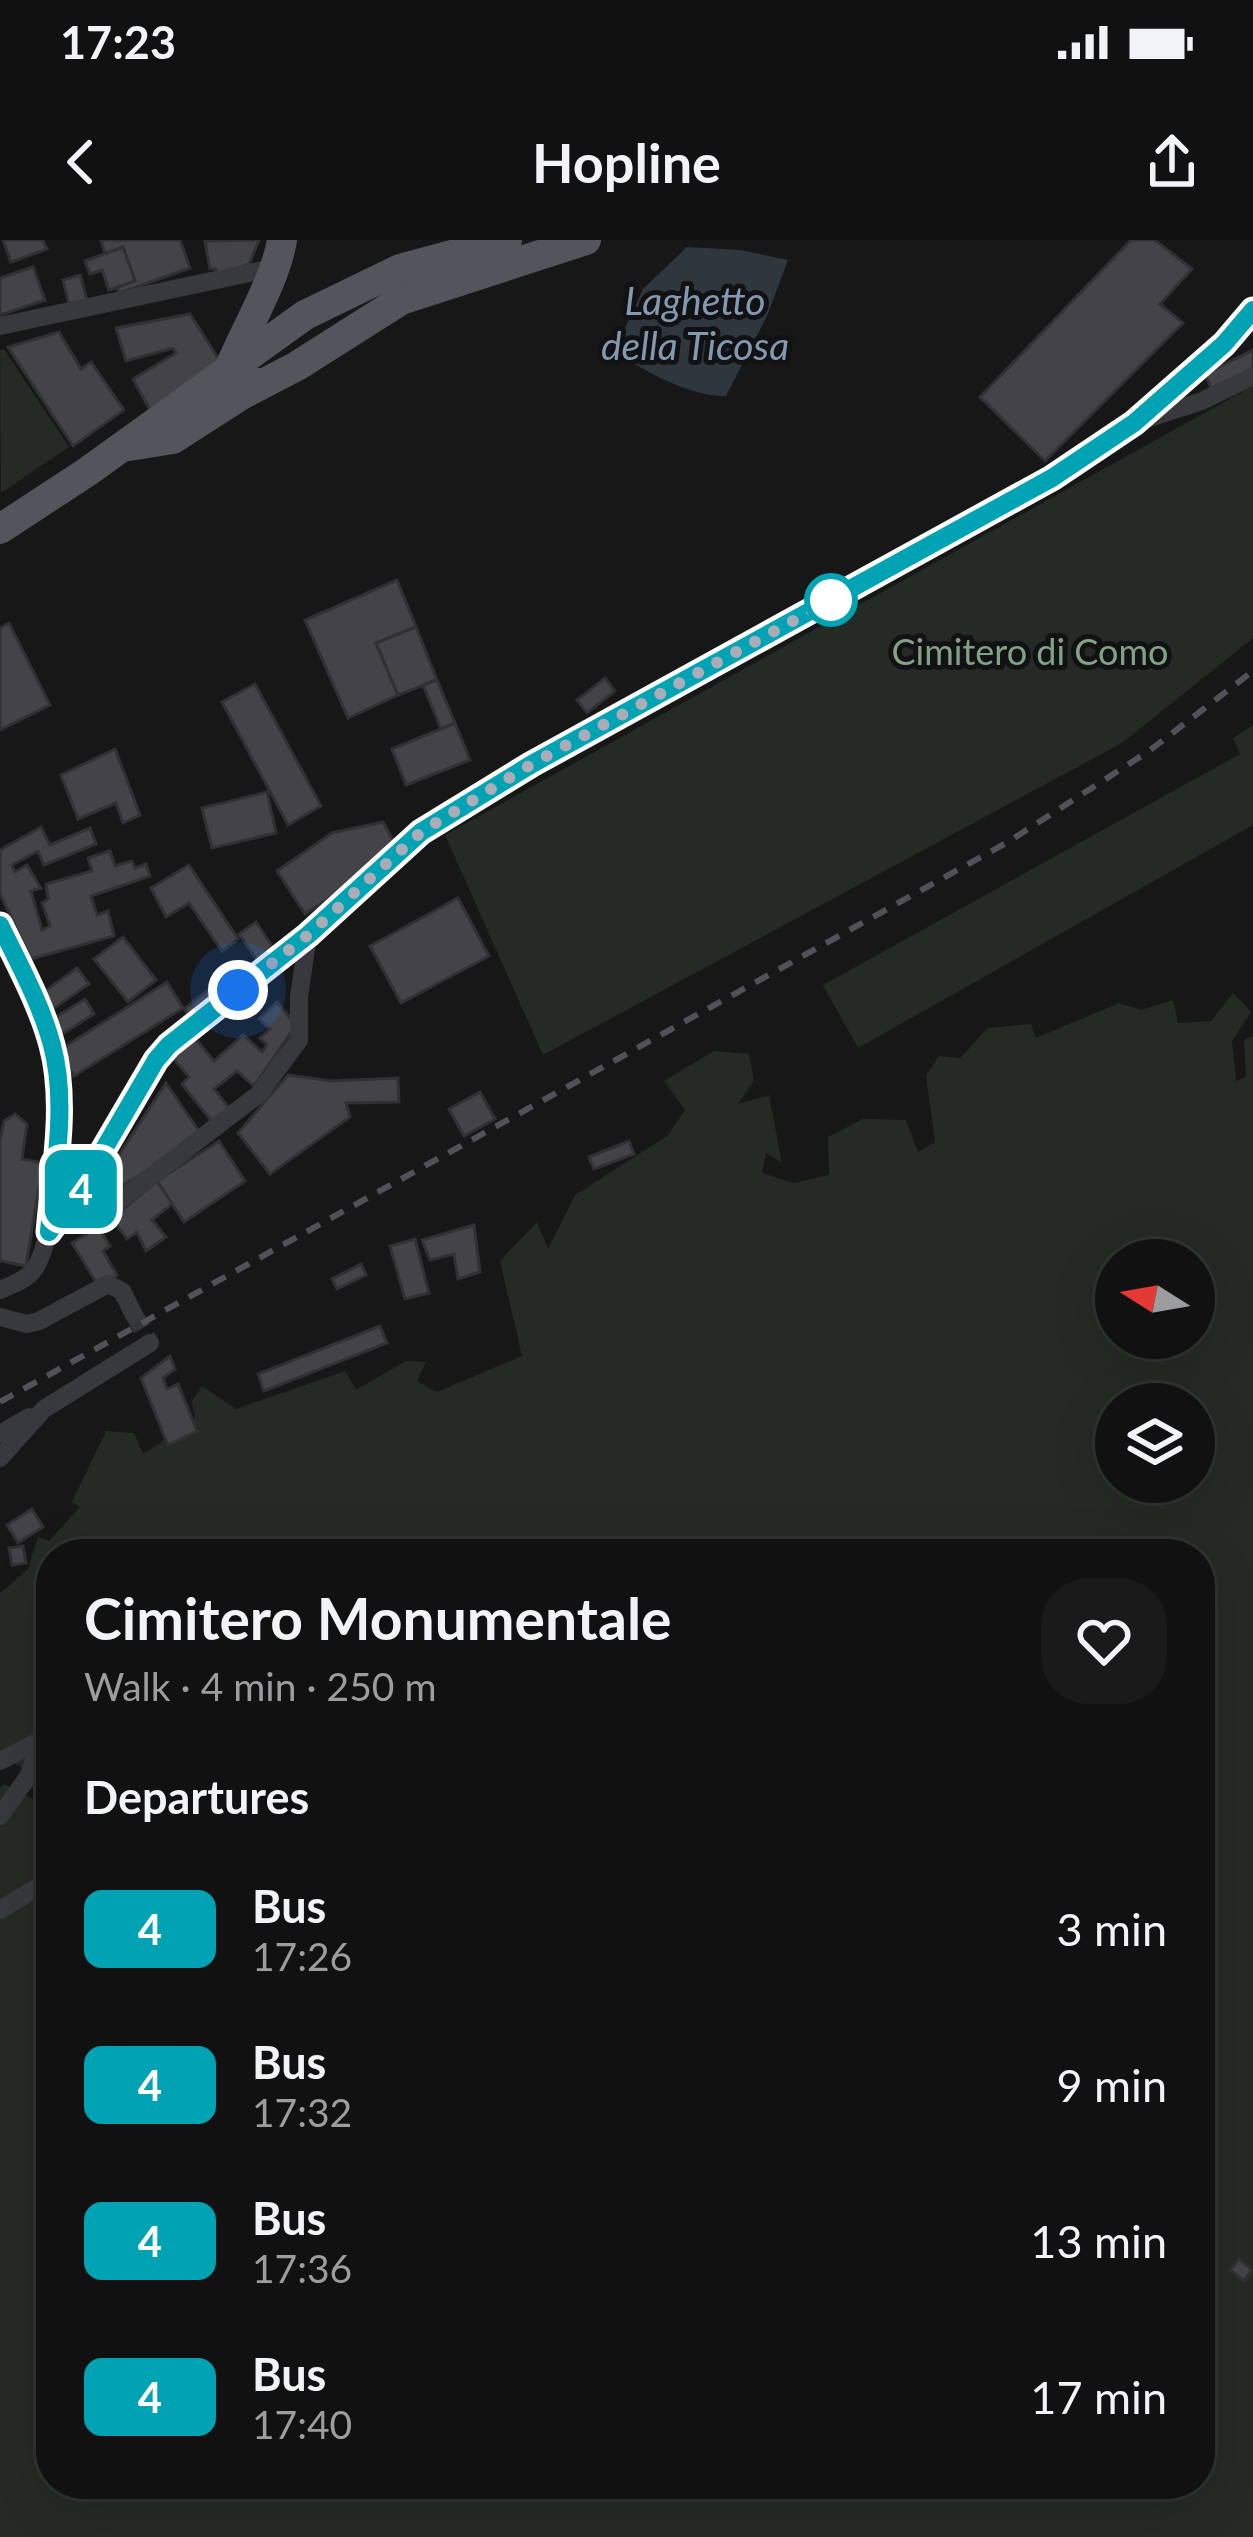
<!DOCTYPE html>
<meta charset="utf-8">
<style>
body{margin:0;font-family:Lato,sans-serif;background:#1a1a1b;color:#f1f3f6;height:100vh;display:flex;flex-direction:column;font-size:45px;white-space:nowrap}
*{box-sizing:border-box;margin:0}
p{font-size:39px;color:#9c9d9f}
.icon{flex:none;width:66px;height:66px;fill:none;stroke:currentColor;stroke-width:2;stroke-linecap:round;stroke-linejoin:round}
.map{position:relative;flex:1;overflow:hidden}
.sheet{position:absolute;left:36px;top:1299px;width:1179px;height:960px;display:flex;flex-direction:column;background:#111112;border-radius:48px;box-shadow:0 12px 48px #0002,0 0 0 3px #303132}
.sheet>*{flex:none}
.badge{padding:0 24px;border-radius:18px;font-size:42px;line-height:78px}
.needle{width:78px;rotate:281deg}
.fabs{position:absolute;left:1095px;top:999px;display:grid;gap:24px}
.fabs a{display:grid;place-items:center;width:120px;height:120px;border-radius:50%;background:#111112;box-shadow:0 12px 48px #0002,0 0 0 3px #303132;font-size:60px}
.you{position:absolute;width:60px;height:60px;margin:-30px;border:9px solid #fff;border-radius:50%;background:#1a73e8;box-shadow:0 0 0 18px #1a73e833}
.map>.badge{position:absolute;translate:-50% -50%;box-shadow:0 0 0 6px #fff}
h2{padding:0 48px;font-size:45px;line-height:108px}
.round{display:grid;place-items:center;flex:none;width:126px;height:126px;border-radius:48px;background:#1a1a1b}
.summary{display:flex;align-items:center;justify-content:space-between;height:204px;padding:0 48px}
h1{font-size:57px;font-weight:700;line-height:90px}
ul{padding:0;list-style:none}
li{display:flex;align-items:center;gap:36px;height:156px;padding:0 48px}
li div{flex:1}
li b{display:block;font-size:45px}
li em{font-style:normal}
li .badge{min-width:132px;font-weight:700;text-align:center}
.status{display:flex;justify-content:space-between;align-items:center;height:84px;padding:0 60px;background:#111112;direction:ltr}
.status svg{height:33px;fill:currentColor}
header{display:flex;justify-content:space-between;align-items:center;height:156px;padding:0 48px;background:#111112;font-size:54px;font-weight:700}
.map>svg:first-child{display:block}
.green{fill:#232b24;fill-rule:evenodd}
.water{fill:#2f373e}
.building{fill:#444448;stroke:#313134;stroke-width:3}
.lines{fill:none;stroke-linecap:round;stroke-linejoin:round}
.street-tunnel{stroke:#343538;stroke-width:18;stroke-dasharray:18 9;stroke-linecap:butt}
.street{stroke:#38393d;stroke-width:18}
.primary{stroke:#54555c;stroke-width:30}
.rail{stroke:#515258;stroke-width:6;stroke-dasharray:15 12;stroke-linecap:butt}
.line-casing{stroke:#fff;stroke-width:27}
.line{stroke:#00a3b4;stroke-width:18}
.walk{stroke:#aaadb8;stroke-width:12;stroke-dasharray:0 21.6}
.stop-dot{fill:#fff;stroke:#00a3b4;stroke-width:6}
.labels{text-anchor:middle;stroke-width:10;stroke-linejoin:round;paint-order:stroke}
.park-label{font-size:36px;fill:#82a185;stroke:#121214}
.water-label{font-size:39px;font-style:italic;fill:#8399b0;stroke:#121214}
</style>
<div class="status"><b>17:23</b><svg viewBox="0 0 49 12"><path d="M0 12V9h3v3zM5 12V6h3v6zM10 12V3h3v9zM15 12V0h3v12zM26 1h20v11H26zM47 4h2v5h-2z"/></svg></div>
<header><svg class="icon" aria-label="back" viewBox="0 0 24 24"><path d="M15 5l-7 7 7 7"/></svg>Hopline<svg class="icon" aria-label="share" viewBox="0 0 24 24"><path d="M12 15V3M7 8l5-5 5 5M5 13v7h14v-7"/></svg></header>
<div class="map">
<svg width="1253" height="2297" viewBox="0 0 1253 2297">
<rect width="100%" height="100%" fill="#171718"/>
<g class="green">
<polygon points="4,109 69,207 1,253 0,110"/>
<polygon points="1253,146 1253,398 1122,503 543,815 445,595"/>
<polygon points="1253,485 1253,585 858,808 823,745 1240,514 1233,498"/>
<path d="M1233,753L1251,772L1232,801L1236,841L1246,837L1244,800L1253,796V2297H0V1547L5,1544L51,1569V2244H1200V1314H51V1484L46,1521L22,1528L0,1514V1353L28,1329L38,1297L49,1301L80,1267L72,1262L106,1191L134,1193L143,1214L195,1179L192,1161L202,1146L236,1169L345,1131L356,1150L406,1121L426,1122L417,1141L437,1152L522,1116L500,1021L537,982L548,1009L575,955L667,896L685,870L664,841L714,811L749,814L754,841L738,864L769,855L782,923L766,913L762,933L793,943L829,935L828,897L863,879L906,880L918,912L935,902L926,835L939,816L960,818L988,788L1031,784L1036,798L1119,763L1141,770L1173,760L1178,783L1211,781ZM1116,1020H1194V1098H1116ZM1116,1164H1194V1242H1116Z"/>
</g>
<path class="water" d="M687,7L740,10L788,20L767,76L726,156C692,157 641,131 615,110L643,49Z"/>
<g class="building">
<polygon points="3,0 43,0 47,9 11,22"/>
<polygon points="101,0 180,0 190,28 119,53 117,47 135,41 123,7 105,14"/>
<polygon points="259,0 249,24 218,35 216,29 210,29 205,1"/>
<polygon points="1131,0 1155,0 1192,29 1160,64 1183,83 1045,221 980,157"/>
<polygon points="123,7 135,41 109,50 102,30 90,34 85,21"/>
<polygon points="33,27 45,60 0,75 0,38"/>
<polygon points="80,35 88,64 70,68 63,40"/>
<polygon points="190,74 220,121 150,170 133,139 176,113 173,108 126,121 116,88"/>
<polygon points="59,92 81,129 91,122 124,170 73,206 8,107"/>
<polygon points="1253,110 1253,130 1212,150 1205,134"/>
<polygon points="397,340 416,387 376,403 398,455 348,478 305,380"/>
<polygon points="9,383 50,465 0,490 0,388"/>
<polygon points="416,387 437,440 398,455 376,403"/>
<polygon points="605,438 615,451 587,473 577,460"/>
<polygon points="437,440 455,483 441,489 423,445"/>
<polygon points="255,444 321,566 288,585 222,462"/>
<polygon points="455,483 470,520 406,545 392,509"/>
<polygon points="115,509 140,575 123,583 116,563 78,579 61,535"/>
<polygon points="267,552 276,593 212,608 202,568"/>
<polygon points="383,582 394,602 358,639 305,674 277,631 332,593"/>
<polygon points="41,587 50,605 90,588 96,604 44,625 38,611 12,625 15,632 27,625 41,648 31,651 42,690 50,686 42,663 48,659 46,644 92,631 88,618 110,611 115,626 132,621 135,628 146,624 150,636 91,656 97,675 108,671 114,696 31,719 0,654 0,610"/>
<polygon points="189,625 238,699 222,711 189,663 166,677 151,648"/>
<polygon points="458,658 489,716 401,763 370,706"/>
<polygon points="256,682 278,715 261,726 239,694"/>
<polygon points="123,697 156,740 128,762 94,719"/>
<polygon points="77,728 89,744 53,769 42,753"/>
<polygon points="225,736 235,748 193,781 184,769"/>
<polygon points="167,742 183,768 74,836 58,811"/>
<polygon points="85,759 94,774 61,795 51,780"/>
<polygon points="277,762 296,785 254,846 237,831 214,849 230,869 213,883 182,844 189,837 172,817 194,797 214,821 243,795 262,812 267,805 260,798 270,789 259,779"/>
<polygon points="288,835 331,841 398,838 399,862 346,863 350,877 270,934 238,893"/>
<polygon points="166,843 203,897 107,955 100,944"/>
<polygon points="480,852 495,879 464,896 449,869"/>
<polygon points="15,874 27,884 22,919 43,923 26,1026 0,1021 0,900 4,881"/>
<polygon points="219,901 245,941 184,982 157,941"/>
<polygon points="629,901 634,914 594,929 589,917"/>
<polygon points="157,941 172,964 152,980 166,997 146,1011 137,992 127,999 112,979"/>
<polygon points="474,985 480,1032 458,1039 454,1014 430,1020 422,1000"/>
<polygon points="98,987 110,1006 103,1011 117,1035 99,1047 72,1003"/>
<polygon points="415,999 429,1053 405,1059 390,1006"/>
<polygon points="361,1024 366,1035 337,1049 332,1039"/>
<polygon points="380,1086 387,1103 264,1151 258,1134"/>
<polygon points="170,1116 175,1129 163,1138 167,1149 178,1144 197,1191 168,1205 141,1138"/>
<polygon points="32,1269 43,1287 18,1303 7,1285"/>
<polygon points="23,1306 26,1323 12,1325 9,1308"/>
<polygon points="1239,2019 1252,2030 1244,2041 1230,2030"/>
</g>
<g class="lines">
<polyline class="street-tunnel" points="133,1073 150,1103"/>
<g class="street">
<polyline points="0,86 277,27"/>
<polyline points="1142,175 1224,103 1253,70"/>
<path d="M0,685C19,723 40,763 52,804C64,846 60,1000 32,1032C24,1041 11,1045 0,1050"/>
<polyline points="53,990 116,963 259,854 299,800 299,757 308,695"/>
<polyline points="49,991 81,948 156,821 169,805 308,695 420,591 532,524 1051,238 1134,183 1202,161 1253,136"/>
<polyline points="0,1077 27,1084 39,1081 108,1044 122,1051 133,1073"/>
<polyline points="0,1194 29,1177"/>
<polyline points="0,1218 44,1169 150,1103"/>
<polyline points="0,1521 33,1504 37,1512 28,1537 0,1576"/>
<polyline points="0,1670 51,1639"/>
</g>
<g class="primary">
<path d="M230,127C246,88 276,39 282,0"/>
<polyline points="243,154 297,126 401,60 586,0"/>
<polyline points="129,206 173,199 243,154 254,142"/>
<polyline points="0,289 87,232 305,75 400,29 507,0"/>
</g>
<polyline class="rail" points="0,1162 1008,602 1149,511 1253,431"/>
</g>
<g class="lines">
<g class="line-casing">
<path id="line" d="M0,685C19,724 41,764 52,805C68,864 54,932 49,992L81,948L156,820L169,805L308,695L421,592L532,524L1052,238L1134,183L1224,104L1253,70"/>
</g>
<use href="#line" class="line"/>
<polyline class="walk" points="238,750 308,695 421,592 532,524 831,360"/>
</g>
<circle class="stop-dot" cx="831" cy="360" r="24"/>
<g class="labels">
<g class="park-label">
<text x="1030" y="425">Cimitero di Como</text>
</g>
<g class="water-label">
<text x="695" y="75">Laghetto<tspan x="695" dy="45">della Ticosa</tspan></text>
</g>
</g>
</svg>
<div class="fabs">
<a><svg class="needle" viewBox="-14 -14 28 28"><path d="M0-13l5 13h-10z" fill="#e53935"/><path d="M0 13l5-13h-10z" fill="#9c9d9f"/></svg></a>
<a><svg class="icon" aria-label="layers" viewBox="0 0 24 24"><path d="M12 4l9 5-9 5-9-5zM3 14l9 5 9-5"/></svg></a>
</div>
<div class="you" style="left:238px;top:750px"></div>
<b class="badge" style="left:81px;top:949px;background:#00a3b4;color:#fff">4</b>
<section class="sheet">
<div class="summary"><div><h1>Cimitero Monumentale</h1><p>Walk · 4 min · 250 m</p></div><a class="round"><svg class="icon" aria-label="heart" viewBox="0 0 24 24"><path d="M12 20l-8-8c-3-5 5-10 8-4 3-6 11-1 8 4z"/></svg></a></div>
<h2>Departures</h2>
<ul>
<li><span class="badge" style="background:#00a3b4;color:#fff">4</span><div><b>Bus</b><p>17:26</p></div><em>3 min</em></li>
<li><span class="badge" style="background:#00a3b4;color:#fff">4</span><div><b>Bus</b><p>17:32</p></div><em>9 min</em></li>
<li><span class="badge" style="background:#00a3b4;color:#fff">4</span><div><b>Bus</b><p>17:36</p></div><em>13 min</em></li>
<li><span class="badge" style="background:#00a3b4;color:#fff">4</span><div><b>Bus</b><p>17:40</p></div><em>17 min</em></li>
</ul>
</section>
</div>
